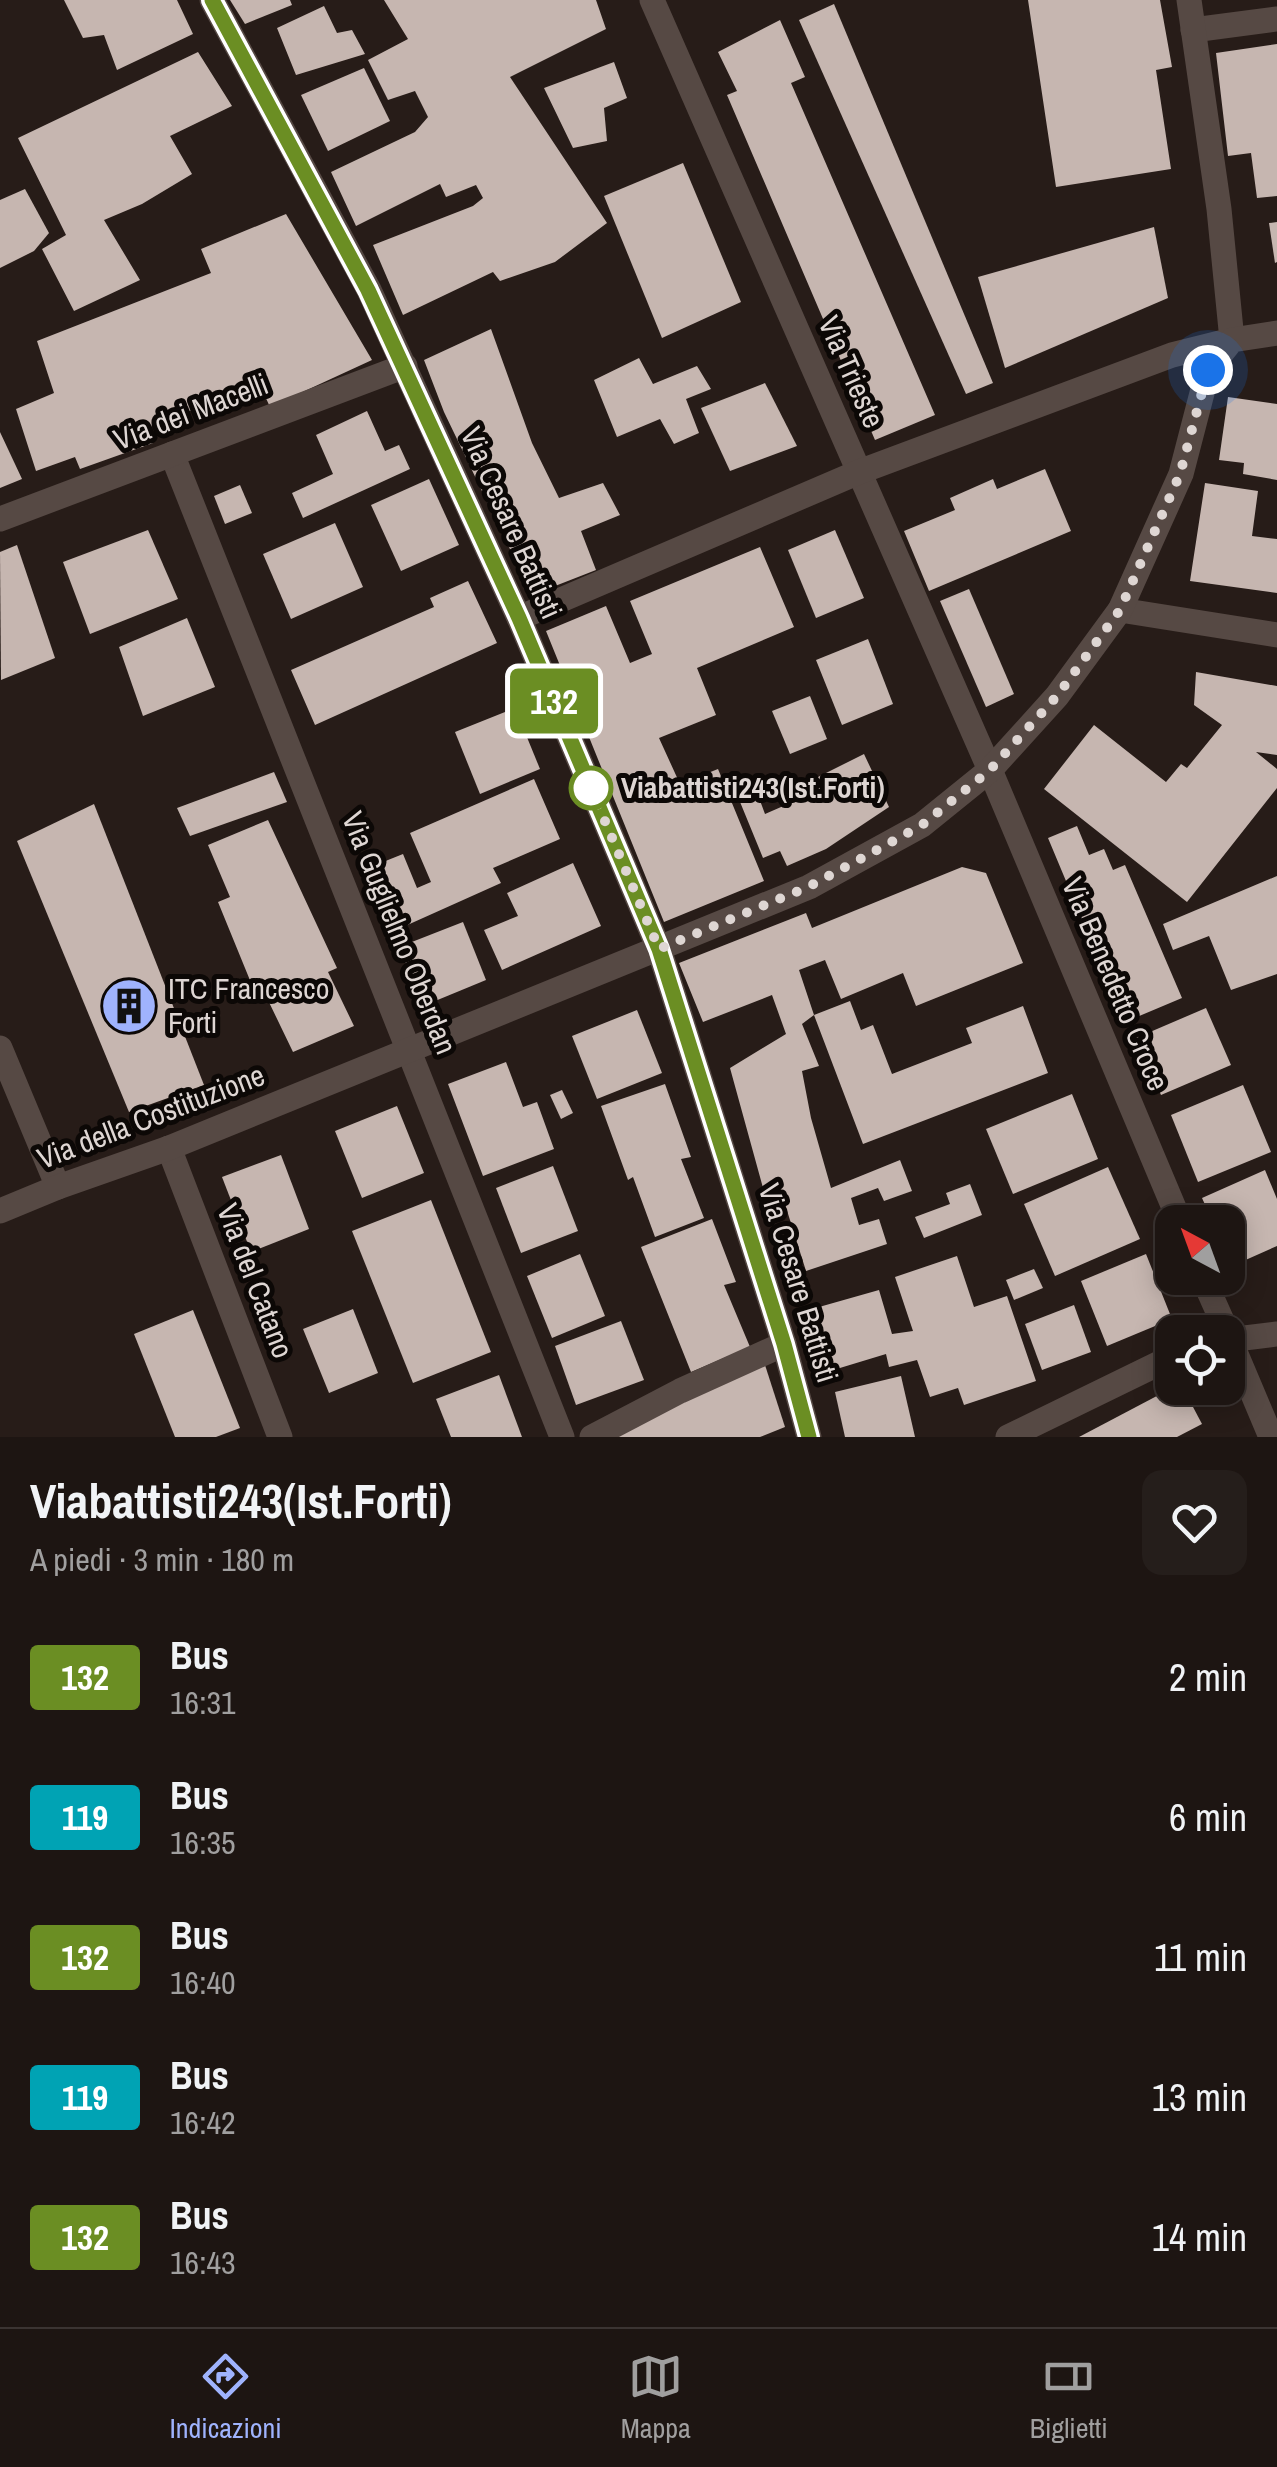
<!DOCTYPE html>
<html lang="it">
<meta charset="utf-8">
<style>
body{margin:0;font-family:"Archivo Narrow",sans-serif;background:#251e1b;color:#f1f3f6;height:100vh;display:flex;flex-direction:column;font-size:38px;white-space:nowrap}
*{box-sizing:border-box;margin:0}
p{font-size:32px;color:#a09f9f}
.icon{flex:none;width:55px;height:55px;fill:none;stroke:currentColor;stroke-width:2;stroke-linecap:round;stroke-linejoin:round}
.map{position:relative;height:1437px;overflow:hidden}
.sheet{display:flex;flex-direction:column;background:#1d1512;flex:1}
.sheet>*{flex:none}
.badge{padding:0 20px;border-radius:8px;font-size:35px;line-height:65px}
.needle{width:65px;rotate:319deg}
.fabs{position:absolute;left:1155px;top:1205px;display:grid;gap:20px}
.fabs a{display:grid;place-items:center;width:90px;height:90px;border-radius:20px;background:#1d1512;box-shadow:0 5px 25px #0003,0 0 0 2px #3b3432;font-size:50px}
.you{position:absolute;width:50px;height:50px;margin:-25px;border:8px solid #fff;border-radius:50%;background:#1a73e8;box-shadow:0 0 0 15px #1a73e833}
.map>.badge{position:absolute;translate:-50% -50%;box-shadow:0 0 0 5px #fff}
.round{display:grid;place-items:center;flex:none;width:105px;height:105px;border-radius:20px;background:#251e1b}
.overview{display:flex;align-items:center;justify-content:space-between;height:170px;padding:0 30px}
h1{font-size:48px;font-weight:800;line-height:75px}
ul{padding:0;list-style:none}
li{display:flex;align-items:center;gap:30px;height:140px;padding:0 30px}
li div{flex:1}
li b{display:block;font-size:38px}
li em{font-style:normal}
li .badge{min-width:110px;font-weight:700;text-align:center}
.tabs{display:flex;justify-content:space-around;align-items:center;height:140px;border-top:2px solid #3b3432;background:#1d1512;font-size:28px;color:#a09f9f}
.tabs a{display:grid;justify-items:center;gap:5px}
.tabs .active{color:#9fb3fd}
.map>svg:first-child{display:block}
.building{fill:#c6b6b0}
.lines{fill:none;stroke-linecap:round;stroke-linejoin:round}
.minor{stroke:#564944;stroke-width:25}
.tertiary{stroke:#564944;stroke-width:25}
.line-casing{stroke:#fff;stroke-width:22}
.line{stroke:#6b8e23;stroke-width:15}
.walk{stroke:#ded6d3;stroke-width:10;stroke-dasharray:0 18}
.stop-dot{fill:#fff;stroke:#6b8e23;stroke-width:5}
.labels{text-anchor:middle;stroke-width:10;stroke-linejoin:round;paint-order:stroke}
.street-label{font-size:30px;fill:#ded6d3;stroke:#0c0806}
.stop-label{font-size:30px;font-weight:bold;fill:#ded6d3;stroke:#0c0806;text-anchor:start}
.poi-label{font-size:30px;fill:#ded6d3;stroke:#0c0806;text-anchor:start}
</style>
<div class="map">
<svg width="1277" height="1437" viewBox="0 0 1277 1437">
<rect width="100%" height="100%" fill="#271c18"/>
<g class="building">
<polygon points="64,0 177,0 193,34 117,70 104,35 83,38"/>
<polygon points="230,0 290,0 292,5 245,24"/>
<polygon points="384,0 596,0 606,29 510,77 607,223 555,262 500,281 493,272 403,315 373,245 473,206 483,198 476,185 446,197 440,184 356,226 331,172 415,132 428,117 415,91 388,100 368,60 408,39"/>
<polygon points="1028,0 1160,0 1172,67 1156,70 1171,169 1056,187"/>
<polygon points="834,4 993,383 966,394 799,20"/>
<polygon points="324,6 337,33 352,30 365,54 296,75 277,28"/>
<polygon points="780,20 805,77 791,83 935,415 875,440 727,95 737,91 718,52"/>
<polygon points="1277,44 1277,196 1257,198 1251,153 1228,156 1216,53"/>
<polygon points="198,52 232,106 170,136 192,174 142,204 104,220 140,280 74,311 42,249 66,235 18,138"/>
<polygon points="614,62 627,98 604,108 607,141 573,148 544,88"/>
<polygon points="364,68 390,121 328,151 301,95"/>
<polygon points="683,163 741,302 662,338 604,196"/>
<polygon points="25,189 49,233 34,251 0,268 0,200"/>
<polygon points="286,214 372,360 270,407 259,383 148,428 153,443 80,469 75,457 36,471 16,409 54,393 37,341 211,273 201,249"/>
<polygon points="1277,222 1277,262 1275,263 1269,223"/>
<polygon points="1154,227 1168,298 1005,368 978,277"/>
<polygon points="491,329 532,443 559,498 603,483 620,515 581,531 596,570 532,595 444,412 424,360"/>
<polygon points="639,358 653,384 697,366 711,389 686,399 699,433 674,444 660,419 617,437 594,380"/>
<polygon points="765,383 797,446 730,471 701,408"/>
<polygon points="1228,397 1277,404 1277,480 1243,474 1244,463 1219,460"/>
<polygon points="367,411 385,451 399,445 410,469 303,518 292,493 333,474 316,435"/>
<polygon points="0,432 22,479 0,488"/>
<polygon points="1045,469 1071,531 929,591 904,531 955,510 950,498 993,479 997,489"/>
<polygon points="429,479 459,545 401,571 371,505"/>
<polygon points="1205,483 1258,491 1252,536 1277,539 1277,593 1190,581"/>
<polygon points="240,485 252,513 225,524 214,496"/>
<polygon points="335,523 363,587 291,619 263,554"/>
<polygon points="148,530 178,599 90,634 63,562"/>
<polygon points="835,530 864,598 816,618 788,550"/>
<polygon points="17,545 55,658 1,680 0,552"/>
<polygon points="760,547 794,627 697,668 716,715 659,738 680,784 718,769 764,881 664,922 546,631 606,606 630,663 652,654 630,601"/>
<polygon points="468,581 497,643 315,725 291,670 434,607 430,598"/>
<polygon points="969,589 1014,694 986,707 940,601"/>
<polygon points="187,618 215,687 143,716 119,647"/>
<polygon points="868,639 893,704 842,725 816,660"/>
<polygon points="1196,672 1277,686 1277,755 1256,752 1277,769 1277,788 1187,902 1044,789 1094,725 1166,782 1181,764 1187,768 1222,725 1194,705"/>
<polygon points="810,696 827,739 790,754 772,711"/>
<polygon points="515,708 540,769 480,794 455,732"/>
<polygon points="864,754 889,807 826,849 787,866 780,851 763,858 738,797 756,790 765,814 804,797 800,786"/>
<polygon points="274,772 287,802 190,836 177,808"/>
<polygon points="534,779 560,839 493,868 501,883 394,931 368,868 403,854 417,888 431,882 410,833"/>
<polygon points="94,804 204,1085 129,1112 17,841"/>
<polygon points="268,820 337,968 328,972 354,1026 293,1052 266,996 258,1000 218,902 230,897 208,845"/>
<polygon points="1077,826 1089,855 1104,849 1113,870 1125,865 1182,998 1125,1022 1048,838"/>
<polygon points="573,863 601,926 502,970 484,930 518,916 507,893"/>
<polygon points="962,867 986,873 1023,963 916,1006 903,973 841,999 825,960 799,970 814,1015 802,1024 819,1066 802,1071 811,1118 831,1188 900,1160 912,1191 884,1201 878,1188 851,1198 859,1225 879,1219 887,1244 806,1271 784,1201 768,1206 730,1068 786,1034 772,995 703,1022 679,963 806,913 812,928"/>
<polygon points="1277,876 1277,974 1231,990 1209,936 1173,950 1163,924"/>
<polygon points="463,922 486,980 423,1006 399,947"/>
<polygon points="850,1001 861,1030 873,1025 892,1074 972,1043 966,1028 1023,1006 1048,1073 863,1144 814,1015"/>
<polygon points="1206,1008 1231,1065 1161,1095 1136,1038"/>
<polygon points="637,1010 662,1073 597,1099 572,1036"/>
<polygon points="506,1062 523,1107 537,1102 554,1149 483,1176 448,1084"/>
<polygon points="665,1084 691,1157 681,1159 704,1218 655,1237 633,1177 628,1180 601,1106"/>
<polygon points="1243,1085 1271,1152 1198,1182 1171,1115"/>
<polygon points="562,1090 573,1113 561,1119 550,1095"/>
<polygon points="1072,1094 1098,1159 1013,1194 986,1129"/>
<polygon points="397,1106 424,1173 362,1198 335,1131"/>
<polygon points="281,1155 309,1229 251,1252 222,1177"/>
<polygon points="553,1166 578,1231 521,1253 496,1188"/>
<polygon points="1108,1167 1140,1239 1055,1276 1024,1204"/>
<polygon points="1265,1170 1277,1199 1277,1246 1232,1266 1228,1257 1228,1222 1213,1222 1202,1198"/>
<polygon points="970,1184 982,1215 924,1238 915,1217 950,1204 946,1193"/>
<polygon points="431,1200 491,1352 413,1383 352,1231"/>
<polygon points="712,1219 736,1282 724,1285 750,1347 691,1372 641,1247"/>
<polygon points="580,1254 605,1316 552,1338 527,1276"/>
<polygon points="1146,1254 1172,1319 1107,1346 1081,1281"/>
<polygon points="957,1256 974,1307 1007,1296 1036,1381 964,1405 958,1388 930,1397 917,1360 889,1367 886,1354 830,1371 812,1309 879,1290 892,1334 913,1331 895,1277"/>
<polygon points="1034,1269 1043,1288 1014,1300 1006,1280"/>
<polygon points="1074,1305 1091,1352 1042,1370 1025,1324"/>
<polygon points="353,1309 378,1373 329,1393 303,1329"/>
<polygon points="193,1310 240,1428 216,1437 175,1437 134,1334"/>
<polygon points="621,1321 644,1380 576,1405 555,1346"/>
<polygon points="765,1365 785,1427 760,1437 617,1437 664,1410"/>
<polygon points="499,1375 522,1437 451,1437 436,1399"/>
<polygon points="901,1376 915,1437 845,1437 835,1392"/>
<polygon points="1172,1388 1183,1388 1202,1424 1177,1437 1079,1437"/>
</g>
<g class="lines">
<g class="minor">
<polyline points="212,0 369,290 519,618 659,949"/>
<polyline points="652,0 990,770 1180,1222"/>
<polyline points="1193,30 1277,19"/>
<polyline points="172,454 562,1437"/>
<polyline points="0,519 405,366"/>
<polyline points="1120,610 1277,635"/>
<polyline points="519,618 859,472 1172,355 1232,340 1219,209 1189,0"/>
<polyline points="0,1048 58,1187"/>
<polyline points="169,1148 280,1437"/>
<polyline points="1203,1278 1227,1332"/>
<polyline points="1228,1335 1271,1437"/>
<polyline points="1228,1340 1277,1334"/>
<polyline points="592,1437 680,1391 784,1344"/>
<polyline points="1008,1437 1172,1357"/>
</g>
<g class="tertiary">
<polyline points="659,949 784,1344 809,1437"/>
<polyline points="0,1211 58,1187 169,1148 809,887 922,825 990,770 1057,696 1120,610 1181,474 1208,370 1232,340 1277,333"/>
</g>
</g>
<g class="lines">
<g class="line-casing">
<polyline id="line" points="212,0 368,290 519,618 659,949 784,1344 809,1437"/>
</g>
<use href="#line" class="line"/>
<polyline class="walk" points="591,788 659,949 808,887 866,856 922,825 990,770 1057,696 1120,610 1180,474 1208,370"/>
</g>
<defs>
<g id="building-disc" transform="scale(2.875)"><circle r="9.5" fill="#9fb3fd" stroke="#0c0806"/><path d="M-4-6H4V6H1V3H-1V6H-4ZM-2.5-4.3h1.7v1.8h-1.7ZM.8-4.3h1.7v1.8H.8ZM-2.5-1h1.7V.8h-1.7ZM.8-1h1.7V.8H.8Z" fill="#111"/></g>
</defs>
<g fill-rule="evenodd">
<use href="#building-disc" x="129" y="1006"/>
</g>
<circle class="stop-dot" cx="591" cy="788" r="20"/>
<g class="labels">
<g class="street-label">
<text transform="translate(851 372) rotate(66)" y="10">Via Trieste</text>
<text transform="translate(191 412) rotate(-21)" y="10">Via dei Macelli</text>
<text transform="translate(511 523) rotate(66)" y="10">Via Cesare Battisti</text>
<text transform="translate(399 933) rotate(68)" y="10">Via Guglielmo Oberdan</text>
<text transform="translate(1115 984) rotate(67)" y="10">Via Benedetto Croce</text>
<text transform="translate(151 1117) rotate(-21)" y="10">Via della Costituzione</text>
<text transform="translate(255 1281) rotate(69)" y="10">Via del Catano</text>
<text transform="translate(798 1283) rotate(73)" y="10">Via Cesare Battisti</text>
</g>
<g class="stop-label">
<text x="621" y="798">Viabattisti243(Ist.Forti)</text>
</g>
<g class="poi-label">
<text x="168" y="999">ITC Francesco<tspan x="168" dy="34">Forti</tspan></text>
</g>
</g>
</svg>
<div class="fabs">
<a><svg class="needle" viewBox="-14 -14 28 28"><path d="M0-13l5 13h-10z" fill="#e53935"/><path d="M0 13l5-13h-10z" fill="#a09f9f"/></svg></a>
<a><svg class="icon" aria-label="locate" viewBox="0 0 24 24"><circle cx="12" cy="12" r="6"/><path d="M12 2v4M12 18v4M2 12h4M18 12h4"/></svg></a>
</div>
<div class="you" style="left:1208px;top:370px"></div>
<b class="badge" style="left:554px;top:701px;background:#6b8e23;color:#fff">132</b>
</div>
<section class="sheet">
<div class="overview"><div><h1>Viabattisti243(Ist.Forti)</h1><p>A piedi · 3 min · 180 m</p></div><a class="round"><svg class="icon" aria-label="heart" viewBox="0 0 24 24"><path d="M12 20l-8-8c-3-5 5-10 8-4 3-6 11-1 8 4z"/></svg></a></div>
<ul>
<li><span class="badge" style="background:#6b8e23;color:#fff">132</span><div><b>Bus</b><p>16:31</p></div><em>2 min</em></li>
<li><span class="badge" style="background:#00a3b4;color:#fff">119</span><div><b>Bus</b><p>16:35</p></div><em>6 min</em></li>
<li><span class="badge" style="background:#6b8e23;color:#fff">132</span><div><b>Bus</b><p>16:40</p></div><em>11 min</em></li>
<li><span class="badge" style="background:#00a3b4;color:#fff">119</span><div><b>Bus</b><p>16:42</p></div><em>13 min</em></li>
<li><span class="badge" style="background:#6b8e23;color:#fff">132</span><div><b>Bus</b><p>16:43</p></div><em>14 min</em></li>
</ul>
</section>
<nav class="tabs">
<a class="active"><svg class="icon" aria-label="directions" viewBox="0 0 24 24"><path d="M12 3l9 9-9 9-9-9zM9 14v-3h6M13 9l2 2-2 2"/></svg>Indicazioni</a>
<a><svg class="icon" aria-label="map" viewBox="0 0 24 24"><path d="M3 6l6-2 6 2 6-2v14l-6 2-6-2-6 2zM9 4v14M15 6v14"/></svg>Mappa</a>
<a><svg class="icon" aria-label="tickets" viewBox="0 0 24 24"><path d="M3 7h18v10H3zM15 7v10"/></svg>Biglietti</a>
</nav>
